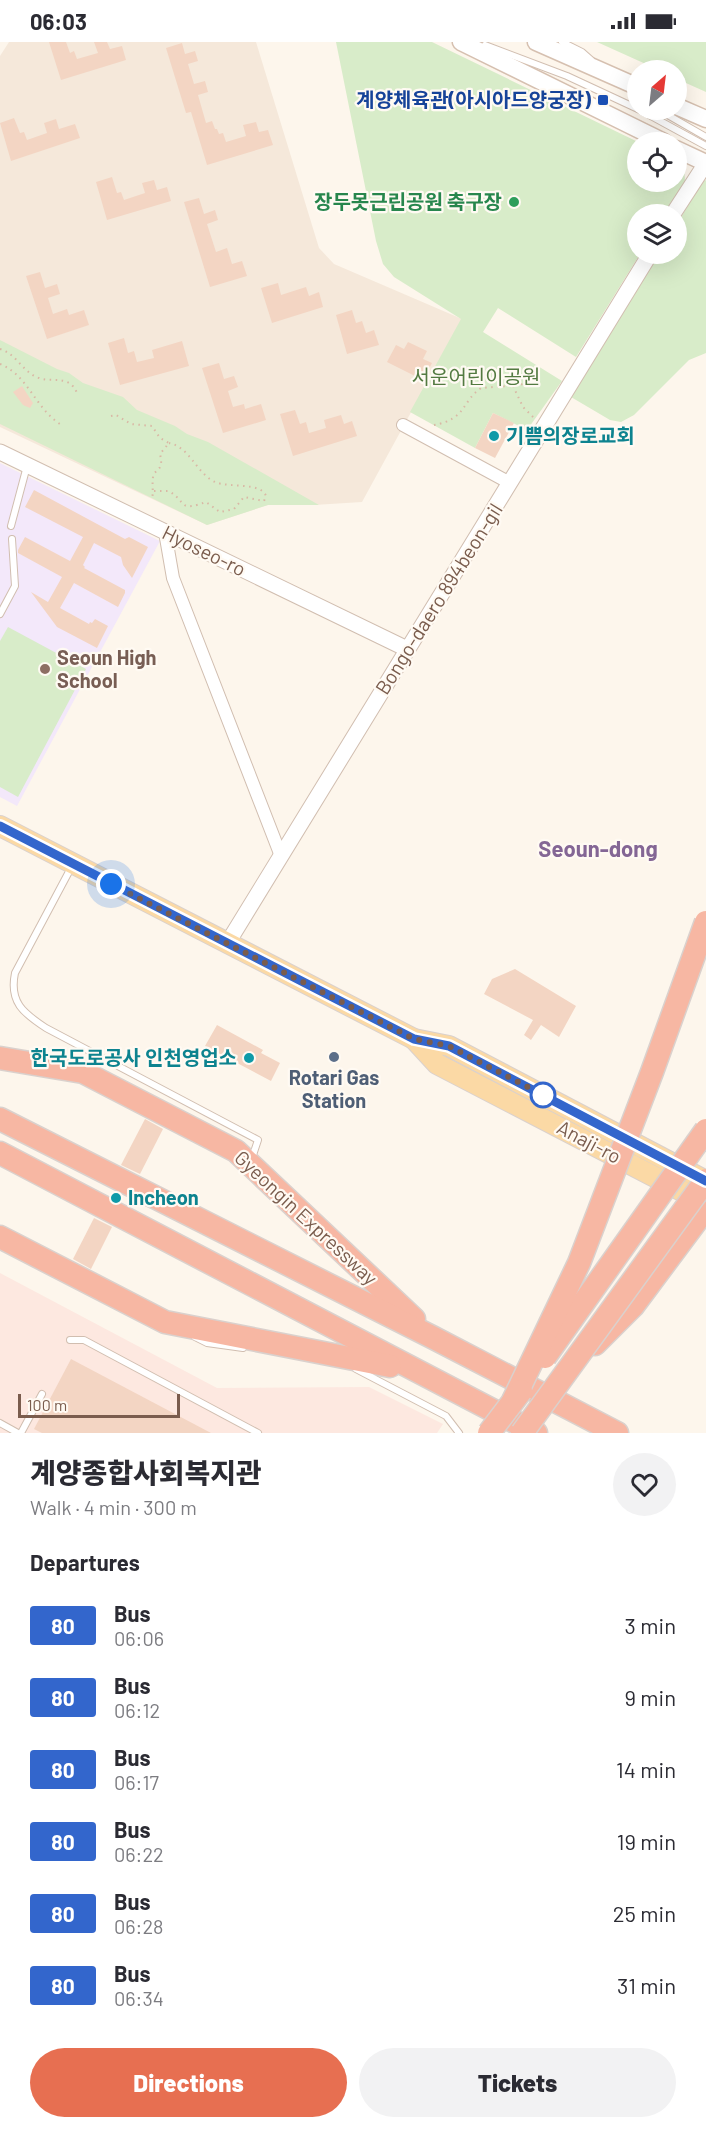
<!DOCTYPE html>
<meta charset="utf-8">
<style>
body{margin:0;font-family:Barlow,"Noto Sans KR",sans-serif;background:#f2f2f3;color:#2b2b33;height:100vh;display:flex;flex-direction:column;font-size:22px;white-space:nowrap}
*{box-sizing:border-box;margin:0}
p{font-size:20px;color:#7c7c81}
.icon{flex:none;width:33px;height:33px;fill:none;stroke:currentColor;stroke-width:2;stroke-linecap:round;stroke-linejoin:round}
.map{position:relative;height:1391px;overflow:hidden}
.panel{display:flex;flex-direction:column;background:#fff;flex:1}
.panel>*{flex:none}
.badge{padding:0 12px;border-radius:4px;font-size:21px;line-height:39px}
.needle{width:39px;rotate:28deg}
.tools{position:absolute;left:627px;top:18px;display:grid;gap:12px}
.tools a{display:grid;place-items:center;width:60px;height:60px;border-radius:50%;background:#fff;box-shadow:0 6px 24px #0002;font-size:30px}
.scale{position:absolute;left:18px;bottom:15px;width:162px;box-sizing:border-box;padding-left:6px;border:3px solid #7a5c4d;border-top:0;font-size:16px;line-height:21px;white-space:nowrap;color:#7a5c4d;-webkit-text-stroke:4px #fffaf3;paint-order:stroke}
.you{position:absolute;width:30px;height:30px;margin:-15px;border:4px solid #fff;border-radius:50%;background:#1a73e8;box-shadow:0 0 0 9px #1a73e833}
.map>.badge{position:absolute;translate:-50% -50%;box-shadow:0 0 0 3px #fff}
h2{padding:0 30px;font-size:22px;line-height:54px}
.round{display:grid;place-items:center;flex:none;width:63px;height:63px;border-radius:32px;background:#f2f2f3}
.overview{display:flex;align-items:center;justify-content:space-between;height:102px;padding:0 30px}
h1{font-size:28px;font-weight:800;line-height:45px}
.button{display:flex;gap:12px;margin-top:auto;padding:12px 30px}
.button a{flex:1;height:69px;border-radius:36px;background:#e76f51;color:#fff;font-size:24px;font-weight:800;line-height:69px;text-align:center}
.button a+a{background:#f2f2f3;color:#2b2b33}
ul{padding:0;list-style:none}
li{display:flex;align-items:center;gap:18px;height:72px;padding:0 30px}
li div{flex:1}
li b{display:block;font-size:22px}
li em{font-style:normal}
li .badge{min-width:66px;font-weight:700;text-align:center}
.status{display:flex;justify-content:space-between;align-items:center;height:42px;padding:0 30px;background:#fff;direction:ltr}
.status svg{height:16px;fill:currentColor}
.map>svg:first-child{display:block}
.residential{fill:#f5e8da}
.commercial{fill:#fde8e0}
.education{fill:#f3e8fa}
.green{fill:#d8ecc9}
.building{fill:#f3d5c3}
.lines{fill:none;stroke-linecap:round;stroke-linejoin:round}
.service-casing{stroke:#d1beb0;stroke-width:8}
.minor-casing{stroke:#d1beb0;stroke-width:14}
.tertiary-casing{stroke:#d1beb0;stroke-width:17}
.secondary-casing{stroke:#d6c0b0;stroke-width:19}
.primary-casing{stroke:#dad1cd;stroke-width:22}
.motorway-casing{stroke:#dad1cd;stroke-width:25}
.path{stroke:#d9b8a5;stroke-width:2;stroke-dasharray:1.5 4.5;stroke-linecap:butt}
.service{stroke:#fff;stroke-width:6}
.minor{stroke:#fff;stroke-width:12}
.tertiary{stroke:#fff;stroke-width:15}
.secondary{stroke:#fff;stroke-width:16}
.primary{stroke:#fbd9a5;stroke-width:20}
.motorway{stroke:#f7b7a3;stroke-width:22}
.motorway-bridge-casing{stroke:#dad1cd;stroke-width:25;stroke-linecap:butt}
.motorway-bridge{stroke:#f7b7a3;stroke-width:22}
.line-casing{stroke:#fff;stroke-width:14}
.line{stroke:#36c;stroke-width:9}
.walk{stroke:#7a5c4d;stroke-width:6;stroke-dasharray:0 10.8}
.transit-dot{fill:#1a4fb4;stroke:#fffaf3;stroke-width:2}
.leisure-dot{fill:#2e9e5b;stroke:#fffaf3;stroke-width:2}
.culture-dot{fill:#0f9aa8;stroke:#fffaf3;stroke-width:2}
.education-dot{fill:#8d6e63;stroke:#fffaf3;stroke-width:2}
.service-dot{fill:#5c6f8a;stroke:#fffaf3;stroke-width:2}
.stop-dot{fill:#fff;stroke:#36c;stroke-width:3}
.labels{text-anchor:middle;stroke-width:4.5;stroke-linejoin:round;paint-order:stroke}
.transit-label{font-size:20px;font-weight:bold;fill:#164399;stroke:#fffaf3;text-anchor:end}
.leisure-label{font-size:20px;font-weight:bold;fill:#27864d;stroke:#fffaf3;text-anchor:end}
.park-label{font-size:20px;fill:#537a41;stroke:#fffaf3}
.culture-label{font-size:20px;font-weight:bold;fill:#0d838f;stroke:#fffaf3;text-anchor:start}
.street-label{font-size:20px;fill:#7a5c4d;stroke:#fffaf3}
.education-label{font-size:20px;font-weight:bold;fill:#785e54;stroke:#fffaf3;text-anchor:start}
.service-label{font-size:20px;font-weight:bold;fill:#4e5e75;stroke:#fffaf3}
.quarter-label{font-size:22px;font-weight:bold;fill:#846695;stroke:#fffaf3}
</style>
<div class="status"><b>06:03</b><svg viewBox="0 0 49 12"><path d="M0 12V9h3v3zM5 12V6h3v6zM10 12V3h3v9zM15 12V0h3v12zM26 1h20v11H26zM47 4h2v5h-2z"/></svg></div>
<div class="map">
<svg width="706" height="1391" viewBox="0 0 706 1391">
<rect width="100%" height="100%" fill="#fdf6ec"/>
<polygon class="residential" points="9,0 256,0 319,206 334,222 462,277 362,460 314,463 268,463 207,483 0,385 0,14"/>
<polygon class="commercial" points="0,1231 217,1346 369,1345 443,1382 437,1391 0,1391"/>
<polygon class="education" points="0,421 160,499 17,764 0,755"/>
<g class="green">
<polygon points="336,0 432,0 638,100 638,140 676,140 677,119 684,123 685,139 664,172 638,172 638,212 640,212 576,315 498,266 483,290 562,339 527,388 493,371 475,406 410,370 461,277 394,235 383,222 376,199"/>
<polygon points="597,0 706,0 706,50 677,37 676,28 659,28"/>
<polygon points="706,138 706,311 689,318 634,373 621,380 610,378 571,355 658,212 676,212 677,182 702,140"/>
<polygon points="0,298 57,327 69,331 83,341 123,355 137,368 175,384 187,392 208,400 319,463 268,463 207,483 0,382"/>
<polygon points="8,585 86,627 18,755 0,745 0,599"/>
</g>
<g class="building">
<polygon points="49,0 66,0 70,11 74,9 77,17 98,11 94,0 107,0 110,7 122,4 126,18 61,38"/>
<polygon points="182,1 185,12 195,9 198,19 188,22 194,42 205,39 208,50 198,53 206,81 212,79 215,87 217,87 219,92 223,91 226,100 246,94 243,83 256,80 259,90 268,88 273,103 207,123 191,70 186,71 166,6"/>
<polygon points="14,76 20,91 24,90 27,98 47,91 44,81 56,77 59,87 75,82 80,96 11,119 0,81"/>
<polygon points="112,135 117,151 121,150 124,158 145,151 142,141 154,138 157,148 167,145 171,159 107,178 96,140"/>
<polygon points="199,156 204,172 215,168 218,178 207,182 216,210 227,206 232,222 242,219 247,234 210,245 184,160"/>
<polygon points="40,230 45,246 57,242 60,252 48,256 53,272 67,267 69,273 84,268 89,283 47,297 26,234"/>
<polygon points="278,241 281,253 306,245 309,254 319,250 323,265 272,281 261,246"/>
<polygon points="352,268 356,281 362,279 366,291 374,288 379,303 347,312 336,273"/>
<polygon points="124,296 128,311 134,309 137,320 154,316 152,308 182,299 189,324 120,343 108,301"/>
<polygon points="408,300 427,309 423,317 432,321 423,338 387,320 396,303 404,307"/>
<polygon points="219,321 224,337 234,334 238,345 228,349 233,365 244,362 245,367 261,362 266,378 223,391 202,326"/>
<polygon points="22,344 33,361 30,366 23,363 13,350"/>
<polygon points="295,368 300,382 306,380 309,391 326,386 324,378 341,373 344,382 352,379 357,394 293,414 280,372"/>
<polygon points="493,371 514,381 495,416 475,406"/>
<polygon points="34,448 125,497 129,495 148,505 132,536 123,523 121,515 94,501 83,523 85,525 84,526 125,548 125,551 118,565 74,541 60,566 89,582 90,580 92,581 95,577 108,584 97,606 57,585 31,550 48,560 62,535 18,511 18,508 25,495 70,519 83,495 25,465"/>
<polygon points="515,927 576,964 559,995 541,983 531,998 524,993 533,978 484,952 492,937"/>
<polygon points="217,983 263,1008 261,1011 280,1021 271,1039 205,1004"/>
<polygon points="145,1077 163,1087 140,1132 121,1123"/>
<polygon points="94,1176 112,1185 91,1227 73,1217"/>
<polygon points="71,1317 211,1391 42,1391 34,1387"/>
</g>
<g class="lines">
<g class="service-casing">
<g id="service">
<polyline points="562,0 582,10 591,18"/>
<polyline points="485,3 567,34 638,67"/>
<polyline points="640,68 706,104"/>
<polyline points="659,68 706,95"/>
<polyline points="11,484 27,424"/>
<polyline points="0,572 15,544 12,497"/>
<path d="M72,824L15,931C9,960 23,971 46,986L258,1098L252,1116"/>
<polyline points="195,1295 207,1301 243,1306"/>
<polyline points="70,1298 84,1298 258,1391"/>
<polyline points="356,1327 446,1374 459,1391"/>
<polyline points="0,1381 18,1391"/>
<polyline points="21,1391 42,1352"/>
</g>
</g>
<g class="minor-casing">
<g id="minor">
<polyline points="403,383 510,441"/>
<polyline points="165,490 173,536 281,814"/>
</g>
</g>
<g class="tertiary-casing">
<g id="tertiary">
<polyline points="673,172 706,121"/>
<polyline points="0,410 407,607"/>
<polyline points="227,902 650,212"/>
</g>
</g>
<g class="secondary-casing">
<g id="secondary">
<polyline points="461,0 664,100"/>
<polyline points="536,0 638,45"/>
<polyline points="676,64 706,77"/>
<polyline points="676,107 706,121"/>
</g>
</g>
<g class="primary-casing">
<g id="primary">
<polyline points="0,784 414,997 449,1004 706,1139"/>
<polyline points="414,997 437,1022 705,1161"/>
</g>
</g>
<g class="motorway-casing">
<g id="motorway">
<polyline points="0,1016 83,1030 236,1109 414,1277"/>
<polyline points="0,1077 432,1295 617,1391"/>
<polyline points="0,1111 536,1391"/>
<polyline points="0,1195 165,1280 390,1324"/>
<polyline points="595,1302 633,1264 706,1166"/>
</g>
</g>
<g class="path">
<path d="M0,307C17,312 23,331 39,336C52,341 69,332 77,351"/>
<path d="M0,322C28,333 35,366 60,382"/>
<polyline points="513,344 523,365 534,376"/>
<path d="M111,374L116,373L131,382L152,384L160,396L169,401L160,412C162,421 162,426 154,431C151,440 154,448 152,457"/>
<path d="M434,383C467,377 461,360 481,346L520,343L543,334"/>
<path d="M154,449H169C188,461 178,470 206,460L220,470L234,467L244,455L264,459L266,454C261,440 229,446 215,440C196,431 190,405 169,401"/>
</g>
<use href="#service" class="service"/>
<use href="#minor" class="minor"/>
<use href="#tertiary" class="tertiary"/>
<use href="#secondary" class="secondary"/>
<use href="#primary" class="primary"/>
<use href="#motorway" class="motorway"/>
<g class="motorway-bridge-casing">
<g id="motorway-bridge">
<polyline points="545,1315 706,1088"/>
<polyline points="513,1359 579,1221 652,1030 706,880"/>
<polyline points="489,1391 521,1349"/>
<polyline points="522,1391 706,1138"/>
</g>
</g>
<use href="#motorway-bridge" class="motorway-bridge"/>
</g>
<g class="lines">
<g class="line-casing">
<polyline id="line" points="0,784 414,997 449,1004 706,1139"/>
</g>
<use href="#line" class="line"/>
<polyline class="walk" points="111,842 414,997 449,1004 543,1053"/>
</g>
<rect class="transit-dot" x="597" y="52" width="12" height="12" rx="3"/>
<circle class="leisure-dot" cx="514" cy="160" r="6"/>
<g class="culture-dot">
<circle cx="494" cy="394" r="6"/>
<circle cx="249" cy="1016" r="6"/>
<circle cx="116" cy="1156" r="6"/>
</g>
<circle class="education-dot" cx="45" cy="627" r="6"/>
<circle class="service-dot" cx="334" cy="1015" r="6"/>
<circle class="stop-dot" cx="543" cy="1053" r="12"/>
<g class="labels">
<g class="transit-label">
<text x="591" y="65">계양체육관(아시아드양궁장)</text>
</g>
<g class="leisure-label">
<text x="502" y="167">장두못근린공원 축구장</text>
</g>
<g class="park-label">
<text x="476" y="342">서운어린이공원</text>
</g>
<g class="culture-label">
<text x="506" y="401">기쁨의장로교회</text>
<text x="237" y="1023" text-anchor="end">한국도로공사 인천영업소</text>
<text x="128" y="1163">Incheon</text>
</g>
<g class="street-label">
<text transform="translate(204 509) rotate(26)" y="7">Hyoseo-ro</text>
<text transform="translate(439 557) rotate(-58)" y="7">Bongo-daero 894beon-gil</text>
<text transform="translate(589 1100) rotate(28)" y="7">Anaji-ro</text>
<text transform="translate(306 1176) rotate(43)" y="7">Gyeongin Expressway</text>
</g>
<g class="education-label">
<text x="57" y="623">Seoun High<tspan x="57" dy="23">School</tspan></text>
</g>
<g class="service-label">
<text x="334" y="1043">Rotari Gas<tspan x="334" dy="23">Station</tspan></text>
</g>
<g class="quarter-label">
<text x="598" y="815">Seoun-dong</text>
</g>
</g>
</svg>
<div class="tools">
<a><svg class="needle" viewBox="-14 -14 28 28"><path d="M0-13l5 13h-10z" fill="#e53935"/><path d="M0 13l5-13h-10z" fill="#7c7c81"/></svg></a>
<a><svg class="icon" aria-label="locate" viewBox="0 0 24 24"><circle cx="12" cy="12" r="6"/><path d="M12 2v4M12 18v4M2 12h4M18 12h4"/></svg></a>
<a><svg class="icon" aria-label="layers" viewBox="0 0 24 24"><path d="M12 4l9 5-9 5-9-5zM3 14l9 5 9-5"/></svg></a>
</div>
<div class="scale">100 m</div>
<div class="you" style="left:111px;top:842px"></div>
</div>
<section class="panel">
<div class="overview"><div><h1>계양종합사회복지관</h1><p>Walk · 4 min · 300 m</p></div><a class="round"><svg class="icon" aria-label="heart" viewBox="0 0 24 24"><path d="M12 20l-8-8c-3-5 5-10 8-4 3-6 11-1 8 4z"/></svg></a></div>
<h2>Departures</h2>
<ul>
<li><span class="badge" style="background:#36c;color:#fff">80</span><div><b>Bus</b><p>06:06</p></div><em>3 min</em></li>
<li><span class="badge" style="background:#36c;color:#fff">80</span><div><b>Bus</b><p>06:12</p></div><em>9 min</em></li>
<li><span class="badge" style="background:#36c;color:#fff">80</span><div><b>Bus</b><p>06:17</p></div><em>14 min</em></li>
<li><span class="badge" style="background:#36c;color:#fff">80</span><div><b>Bus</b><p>06:22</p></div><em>19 min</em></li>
<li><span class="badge" style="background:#36c;color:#fff">80</span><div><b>Bus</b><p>06:28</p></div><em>25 min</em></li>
<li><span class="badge" style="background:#36c;color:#fff">80</span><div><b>Bus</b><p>06:34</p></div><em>31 min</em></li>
</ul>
<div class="button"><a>Directions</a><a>Tickets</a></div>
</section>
